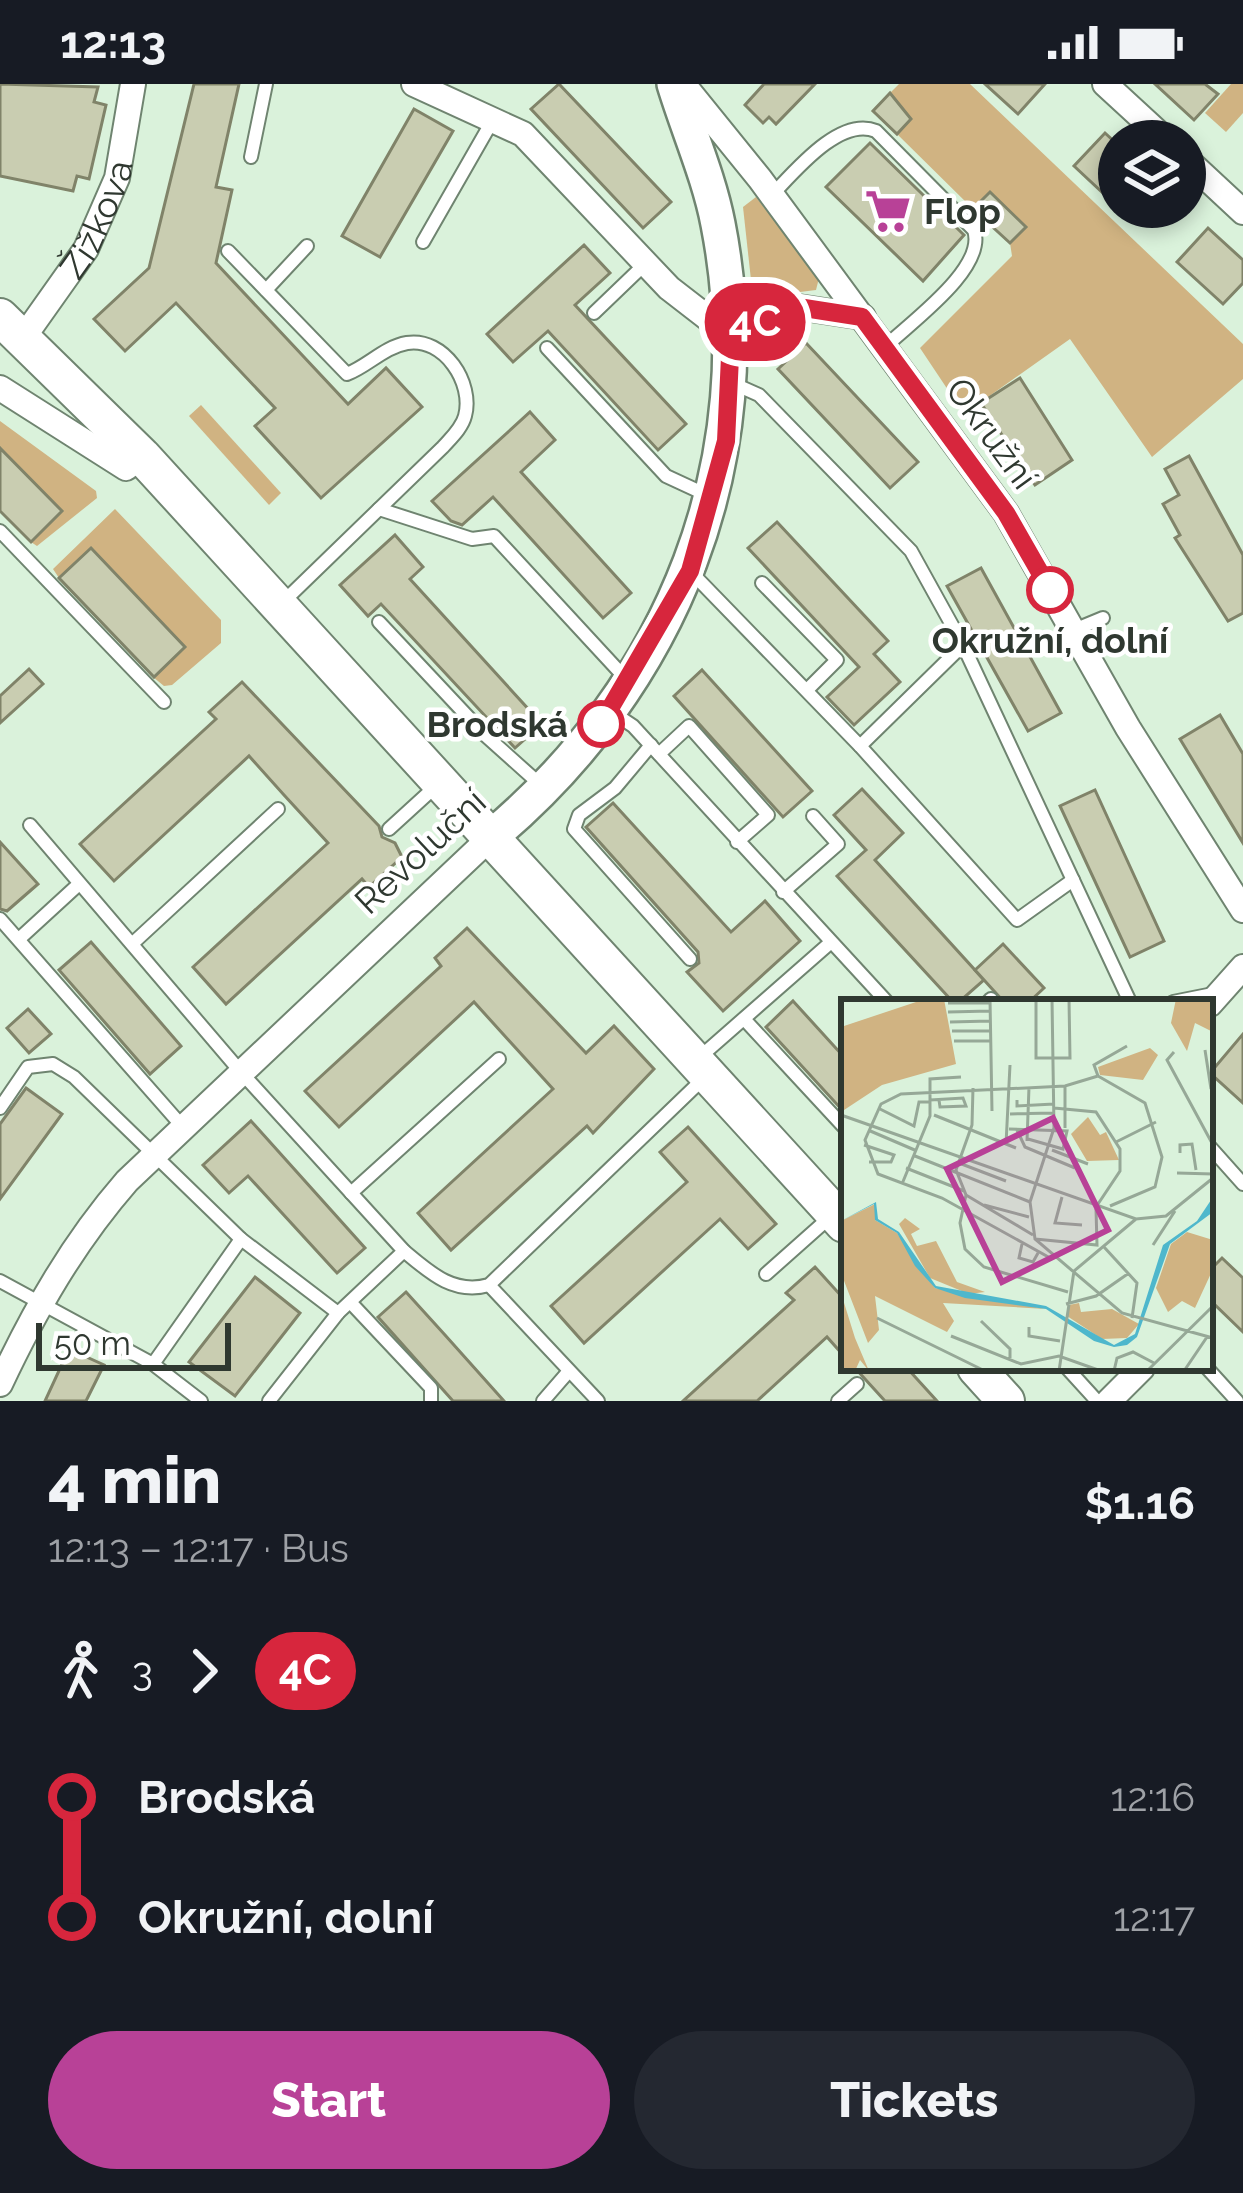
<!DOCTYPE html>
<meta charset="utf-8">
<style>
body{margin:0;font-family:Raleway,sans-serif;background:#242831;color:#f1f3f6;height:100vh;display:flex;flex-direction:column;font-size:45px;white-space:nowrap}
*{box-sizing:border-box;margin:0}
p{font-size:39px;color:#9ea1a6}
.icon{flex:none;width:66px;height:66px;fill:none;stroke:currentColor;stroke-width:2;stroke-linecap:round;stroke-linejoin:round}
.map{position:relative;height:1317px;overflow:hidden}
.details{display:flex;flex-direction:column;background:#171b24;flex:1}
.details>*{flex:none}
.badge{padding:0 24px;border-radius:39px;font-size:42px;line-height:78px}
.buttons{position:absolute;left:1098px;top:36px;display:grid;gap:24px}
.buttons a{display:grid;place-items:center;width:108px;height:108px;border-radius:50%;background:#171b24;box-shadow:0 6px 18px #0003;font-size:60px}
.scale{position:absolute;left:36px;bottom:30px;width:195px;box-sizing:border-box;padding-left:12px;border:6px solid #2f3830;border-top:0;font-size:33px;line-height:42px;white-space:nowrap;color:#2f3830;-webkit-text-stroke:9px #fff;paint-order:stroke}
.map>.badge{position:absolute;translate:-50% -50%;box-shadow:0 0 0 6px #fff}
.legs{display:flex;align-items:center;gap:18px;height:132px;padding:0 48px;font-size:39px}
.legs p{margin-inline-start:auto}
.head{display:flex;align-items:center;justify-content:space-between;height:204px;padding:0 48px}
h1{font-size:66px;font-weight:800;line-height:90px}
.action{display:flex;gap:24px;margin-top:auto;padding:24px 48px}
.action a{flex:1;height:138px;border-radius:72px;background:#b84197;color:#fff;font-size:48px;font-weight:800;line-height:138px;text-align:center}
.action a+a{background:#242831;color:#f1f3f6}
ul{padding:0 48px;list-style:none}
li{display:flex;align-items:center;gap:42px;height:120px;font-size:45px}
li i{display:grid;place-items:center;width:18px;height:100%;margin:0 15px;background:currentColor}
li i::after{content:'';width:30px;height:30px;margin:-15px;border:9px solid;border-radius:50%;background:#171b24}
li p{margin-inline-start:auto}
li:first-child i{background:linear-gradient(#0000 50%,currentColor 0)}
li:last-child i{background:linear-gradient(currentColor 50%,#0000 0)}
.status{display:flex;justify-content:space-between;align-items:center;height:84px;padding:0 60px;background:#171b24;direction:ltr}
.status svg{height:33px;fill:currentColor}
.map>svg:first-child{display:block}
.green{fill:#d0b382}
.building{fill:#c9cdb1;stroke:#808369;stroke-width:3}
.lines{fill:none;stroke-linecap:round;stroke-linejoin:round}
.lane-casing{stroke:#6f8470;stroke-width:16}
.street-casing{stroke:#6f8470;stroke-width:28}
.secondary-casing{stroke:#6f8470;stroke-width:38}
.primary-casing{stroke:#6f8470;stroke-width:40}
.lane{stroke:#fff;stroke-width:12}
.street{stroke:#fff;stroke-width:24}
.secondary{stroke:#fff;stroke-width:33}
.primary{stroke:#fff;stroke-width:36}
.line-1-casing{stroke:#fff;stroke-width:27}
.line-1{stroke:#d7263d;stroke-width:18}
.stop-1-dot{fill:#fff;stroke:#d7263d;stroke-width:6}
.labels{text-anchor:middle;stroke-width:9;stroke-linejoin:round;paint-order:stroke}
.poi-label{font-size:36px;font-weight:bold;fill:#2f3830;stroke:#fff;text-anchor:start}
.street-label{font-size:36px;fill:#2f3830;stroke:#fff}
.stop-label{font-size:36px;font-weight:bold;fill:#2f3830;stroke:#fff}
.inset-road{fill:none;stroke:#96a897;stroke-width:3}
.view{fill:#b84197;fill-opacity:0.15;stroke:#b84197;stroke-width:6}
.inset-edge{fill:none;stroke:#2f3830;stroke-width:6}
</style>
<div class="status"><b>12:13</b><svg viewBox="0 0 49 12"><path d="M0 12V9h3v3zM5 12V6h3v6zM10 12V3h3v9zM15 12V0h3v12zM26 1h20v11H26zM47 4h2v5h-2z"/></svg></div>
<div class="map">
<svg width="1243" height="1317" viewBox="0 0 1243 1317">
<rect width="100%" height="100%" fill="#daf2db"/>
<g class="green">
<polygon points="899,0 970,0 1243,260 1243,295 1152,373 1070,255 964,330 920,264 1012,172 1010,159 1026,143 990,108 973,125 897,50 911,35 890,9"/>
<polygon points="1231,0 1243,0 1243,29 1226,48 1205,29"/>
<polygon points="756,113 819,194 816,206 753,214 743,123"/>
<polygon points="201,321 281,409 269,421 189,332"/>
<polygon points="0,337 96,407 97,414 37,462 31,458 62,426 0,364"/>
<polygon points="115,425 221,536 221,559 172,601 164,602 153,593 185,562 92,464 59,494 53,485"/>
</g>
<g class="building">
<polygon points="0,0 98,3 94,18 106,21 89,95 77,92 73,107 0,92"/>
<polygon points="194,0 239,0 216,103 232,106 216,179 348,320 386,284 422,323 321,414 255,342 275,324 176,219 125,267 94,235 149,184"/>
<polygon points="559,0 671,118 643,144 531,25"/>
<polygon points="764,0 815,0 776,40 769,33 763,39 745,21"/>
<polygon points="985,0 1045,0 1018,30"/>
<polygon points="1155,0 1205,0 1218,10 1194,36"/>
<polygon points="890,9 911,35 897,50 873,27"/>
<polygon points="414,25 453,47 380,173 342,152"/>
<polygon points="1105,49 1119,62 1119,124 1074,82"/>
<polygon points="870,59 964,151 923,197 826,103"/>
<polygon points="990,108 1026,143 1010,159 973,125"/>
<polygon points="1208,144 1243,176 1243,199 1223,220 1177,178"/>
<polygon points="584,161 610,189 575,221 686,340 658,366 548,247 513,278 487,250"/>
<polygon points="806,259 918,378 890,404 778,285"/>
<polygon points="1020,294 1072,376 1035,401 981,319"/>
<polygon points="530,328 555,356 521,388 631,509 603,534 493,413 462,441 451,437 432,417"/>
<polygon points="0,364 62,427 31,458 0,427"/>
<polygon points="1189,372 1243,471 1243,529 1228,537 1175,454 1180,451 1163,420 1179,411 1165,385"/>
<polygon points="777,438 888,557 874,570 900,598 854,641 827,613 859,583 748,464"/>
<polygon points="395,451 423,483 410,495 542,640 515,664 381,520 368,532 340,501"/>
<polygon points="91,464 185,563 154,593 59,494"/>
<polygon points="981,484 1061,629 1028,647 947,502"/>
<polygon points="29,585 43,600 0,639 0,612"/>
<polygon points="702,586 812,707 783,733 674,612"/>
<polygon points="242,598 379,742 382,753 395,759 402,773 369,803 362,795 226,920 193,883 328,759 284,711 249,672 114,797 80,760 216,635 209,628"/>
<polygon points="1220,631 1243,670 1243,759 1180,655"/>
<polygon points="862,705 903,749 875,776 984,896 959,918 953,918 837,792 866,766 834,731"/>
<polygon points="1095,706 1164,857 1130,873 1060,722"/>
<polygon points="613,719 731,848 765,817 800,857 723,927 687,888 699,879 698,868 586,743"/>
<polygon points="0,758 38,800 7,827 0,825"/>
<polygon points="467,844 586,969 614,942 654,985 593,1049 587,1042 451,1166 418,1129 553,1005 474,918 339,1043 305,1007 441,882 435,874"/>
<polygon points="91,858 181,962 150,990 59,886"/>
<polygon points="1003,860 1044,904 1029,918 1004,918 975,886"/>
<polygon points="793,917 844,973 844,1028 766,943"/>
<polygon points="28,925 51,950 29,969 7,944"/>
<polygon points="1243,950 1243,1019 1210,989"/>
<polygon points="26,1004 62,1030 0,1115 0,1040"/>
<polygon points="251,1037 365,1164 337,1189 248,1092 229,1109 203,1081"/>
<polygon points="688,1043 776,1140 748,1165 720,1135 584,1259 551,1222 687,1098 660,1068"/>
<polygon points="1222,1174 1243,1194 1243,1248 1210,1216 1210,1186"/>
<polygon points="815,1183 844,1215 844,1272 827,1253 757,1317 683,1317 794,1216 786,1209"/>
<polygon points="255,1193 300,1229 235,1312 189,1278"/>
<polygon points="406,1208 445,1251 504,1317 453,1317 378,1233"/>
<polygon points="69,1265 104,1281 86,1317 45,1317"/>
<polygon points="855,1284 907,1284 937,1317 885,1317"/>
</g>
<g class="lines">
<g class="lane-casing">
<g id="lane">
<polyline points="251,73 266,0"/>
<path d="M772,111C795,87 840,32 876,47L974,146C987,184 911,238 885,263"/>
<polyline points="423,158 494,34"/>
<path d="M228,167L347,290C368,282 384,263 407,259C444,253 474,299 465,332C462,344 451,354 443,363L280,521"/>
<polyline points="266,206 307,162"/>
<polyline points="594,229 645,180"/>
<polyline points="547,264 666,392 707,411"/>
<polyline points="732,299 759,311 911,467 963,561 1130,918"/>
<polyline points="379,425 472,455 494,452 628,597"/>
<polyline points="0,447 164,618"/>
<polyline points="691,488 860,662 1017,836 1073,796"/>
<polyline points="762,499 837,576 807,606"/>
<polyline points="379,538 485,651 543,703"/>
<polyline points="1074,546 1103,534"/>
<polyline points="612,628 633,642 887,918"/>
<polyline points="651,661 615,704 579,731 574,745 690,875"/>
<polyline points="860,662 963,561"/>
<polyline points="659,670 689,642 768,731 737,758"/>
<polyline points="30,741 240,987 404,1167 338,1229 269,1317"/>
<polyline points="389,745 435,703"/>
<polyline points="783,808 838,760 813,732"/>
<polyline points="0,835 182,1042"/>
<polyline points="19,855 79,800"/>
<polyline points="132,860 278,725"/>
<polyline points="988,918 991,915"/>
<polyline points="1173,918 1213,910"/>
<polyline points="744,935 844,1043"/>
<polyline points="700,973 830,859"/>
<polyline points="0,1024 28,983 53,980 74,993 241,1155 338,1229"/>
<polyline points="1210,1063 1243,1100"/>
<polyline points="351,1109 499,975"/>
<path d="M404,1167C430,1189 454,1211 489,1201L703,995"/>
<polyline points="766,1190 829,1134"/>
<polyline points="0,1197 153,1280 201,1317"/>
<polyline points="489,1201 598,1317"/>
<polyline points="351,1219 431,1304 431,1317"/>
<polyline points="153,1280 241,1155"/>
<polyline points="1067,1284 1097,1317"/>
<polyline points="1207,1284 1237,1317"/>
<polyline points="543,1317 569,1287"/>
<polyline points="838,1317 857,1300"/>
</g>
</g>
<g class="street-casing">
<g id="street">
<polyline points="414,0 523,50 669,204 731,252 785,221 863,233"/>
<polyline points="683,0 760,95 1006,429 1128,644 1243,826"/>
<polyline points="1105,0 1167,57"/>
<polyline points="1185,74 1243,128"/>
<path id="s1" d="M23,254L86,165L117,94L133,0"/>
<polyline points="0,304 126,384 142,372"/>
<polyline points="1210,920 1243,883"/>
<path d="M0,1300C35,1226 73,1159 127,1097L491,753"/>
<polyline points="1109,1317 1142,1284"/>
</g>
</g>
<g class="secondary-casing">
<path id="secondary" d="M491,753C673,601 764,376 718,140C709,93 688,46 674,0"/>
</g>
<g class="primary-casing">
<g id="primary">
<polyline points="0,233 142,372 844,1140"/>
<polyline points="976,1284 1006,1317"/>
</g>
</g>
<use href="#lane" class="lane"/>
<use href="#street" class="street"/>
<use href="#secondary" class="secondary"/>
<use href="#primary" class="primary"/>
</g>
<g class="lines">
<g class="line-1-casing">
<polyline id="line-1" points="601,640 690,487 726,357 731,252 785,221 862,233 1006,429 1050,506"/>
</g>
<use href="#line-1" class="line-1"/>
</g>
<defs>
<g id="supermarket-bare" transform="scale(3.6)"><path d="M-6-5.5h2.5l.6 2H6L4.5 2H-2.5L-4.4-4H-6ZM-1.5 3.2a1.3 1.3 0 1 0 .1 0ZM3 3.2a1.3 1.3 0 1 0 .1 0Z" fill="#b84197" stroke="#fff" stroke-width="2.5" paint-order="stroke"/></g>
</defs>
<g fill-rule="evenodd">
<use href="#supermarket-bare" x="888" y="127"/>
</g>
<g class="stop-1-dot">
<circle cx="1050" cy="506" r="21"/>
<circle cx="601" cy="640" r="21"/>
</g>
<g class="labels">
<g class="poi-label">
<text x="924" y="140">Flop</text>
</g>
<g class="street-label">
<text dy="13" stroke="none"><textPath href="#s1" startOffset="141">Žižkova</textPath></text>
<text transform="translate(992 349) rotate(54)" y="13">Okružní</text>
<text transform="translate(420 767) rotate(-43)" y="13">Revoluční</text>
</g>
<g class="stop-label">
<text x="1050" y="569">Okružní, dolní</text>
<text x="568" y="653" text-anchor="end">Brodská</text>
</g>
</g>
<g transform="translate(841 915)">
<rect width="372" height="372" fill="#daf2db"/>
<path d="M84,0H103L115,65L41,86L0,113V28ZM335,0H372V33L354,24L346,52L330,24ZM309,49L317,56L302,81L259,76L257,68ZM247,118L259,136L265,133L278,161L246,162L230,135ZM34,205V221L56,234L94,289L205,310L102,304L113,322L106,333L34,297L38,331L27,344L0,274V222ZM64,219L79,230L70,235L76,247L95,242L116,283L144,293L128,295L89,279L58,225ZM346,233L372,241V270L354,309L341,302L327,313L315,289L330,245ZM0,294L14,339L28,372L19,361L14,372H0ZM238,304L240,313L271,310L298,325L286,339L261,340L226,317L228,306Z" fill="#d0b382"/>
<path d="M372,198V213L329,245L296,338L286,346L273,348L253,342L205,310L124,299L94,289L74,267L56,234L34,221L33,205L0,222L35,203L37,220L58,233L95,287L205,307L273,346L294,335L322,246L356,222Z" fill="#4eb7cc"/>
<path class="inset-road" d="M149,0L151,112M211,0L213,129L189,203L194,240L281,314L372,339M226,0H195V59H229L228,0M107,4H149M107,13L149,12M109,23L149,22M111,32H150M113,42H150M364,51L370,90M333,53L326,61L372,146M257,77L304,104L321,158L314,188L269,207M257,77L253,66L286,47M224,87V129M132,89L131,126L115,171L125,196L119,224L124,250L143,268L227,293M89,101L122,99L125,107L99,108L98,101M176,101V107L213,105M37,109L73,127L78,103H89M213,109L255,113L279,150V172L257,205M169,115L213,114M0,116L295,220L325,217L372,179M93,116L175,149M168,130L226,132L222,150L187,140M27,131L76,152M176,131L184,148L234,169M186,142L188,88M275,143L315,123M165,145L169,66M23,146L53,156L50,163H28M211,151L247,165M339,154V146L351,145L355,171M74,157L189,203M118,164L165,182M65,169L123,192M336,174L372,175M61,185L89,117V80L120,78M125,196L192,236M221,198L214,224L241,226M143,206L188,218M194,240L256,246L255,210M181,245L178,259L192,263L197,254M312,246L334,212M263,248L296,284L291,319M211,260L101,199L37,175L24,141L40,105L60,95L224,87L257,77M225,305L255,297L288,274M36,319L144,372M140,322L169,350V359M188,328V337L219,342M110,337L180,365L218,357L260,372M218,372L233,272L295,220M273,372L276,359L292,353L313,364M306,372L372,307M343,372L366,338"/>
<path class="view" d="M212,119L267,231L161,283L106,170Z"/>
<rect width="372" height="372" class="inset-edge"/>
</g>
</svg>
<div class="buttons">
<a><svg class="icon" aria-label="layers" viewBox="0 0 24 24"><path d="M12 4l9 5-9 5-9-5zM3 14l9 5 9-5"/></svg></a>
</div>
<div class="scale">50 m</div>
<b class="badge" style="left:755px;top:238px;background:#d7263d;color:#fff">4C</b>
</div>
<section class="details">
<div class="head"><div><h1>4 min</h1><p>12:13 – 12:17 · Bus</p></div><b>$1.16</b></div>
<div class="legs"><svg class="icon" aria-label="walk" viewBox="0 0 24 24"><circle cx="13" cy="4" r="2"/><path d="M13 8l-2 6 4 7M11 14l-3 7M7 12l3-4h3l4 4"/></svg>3<svg class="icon" aria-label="forward" viewBox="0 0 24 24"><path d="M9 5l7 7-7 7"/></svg><b class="badge" style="background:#d7263d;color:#fff">4C</b></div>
<ul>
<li><i style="color:#d7263d"></i><b>Brodská</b><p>12:16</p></li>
<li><i style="color:#d7263d"></i><b>Okružní, dolní</b><p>12:17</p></li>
</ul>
<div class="action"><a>Start</a><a>Tickets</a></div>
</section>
